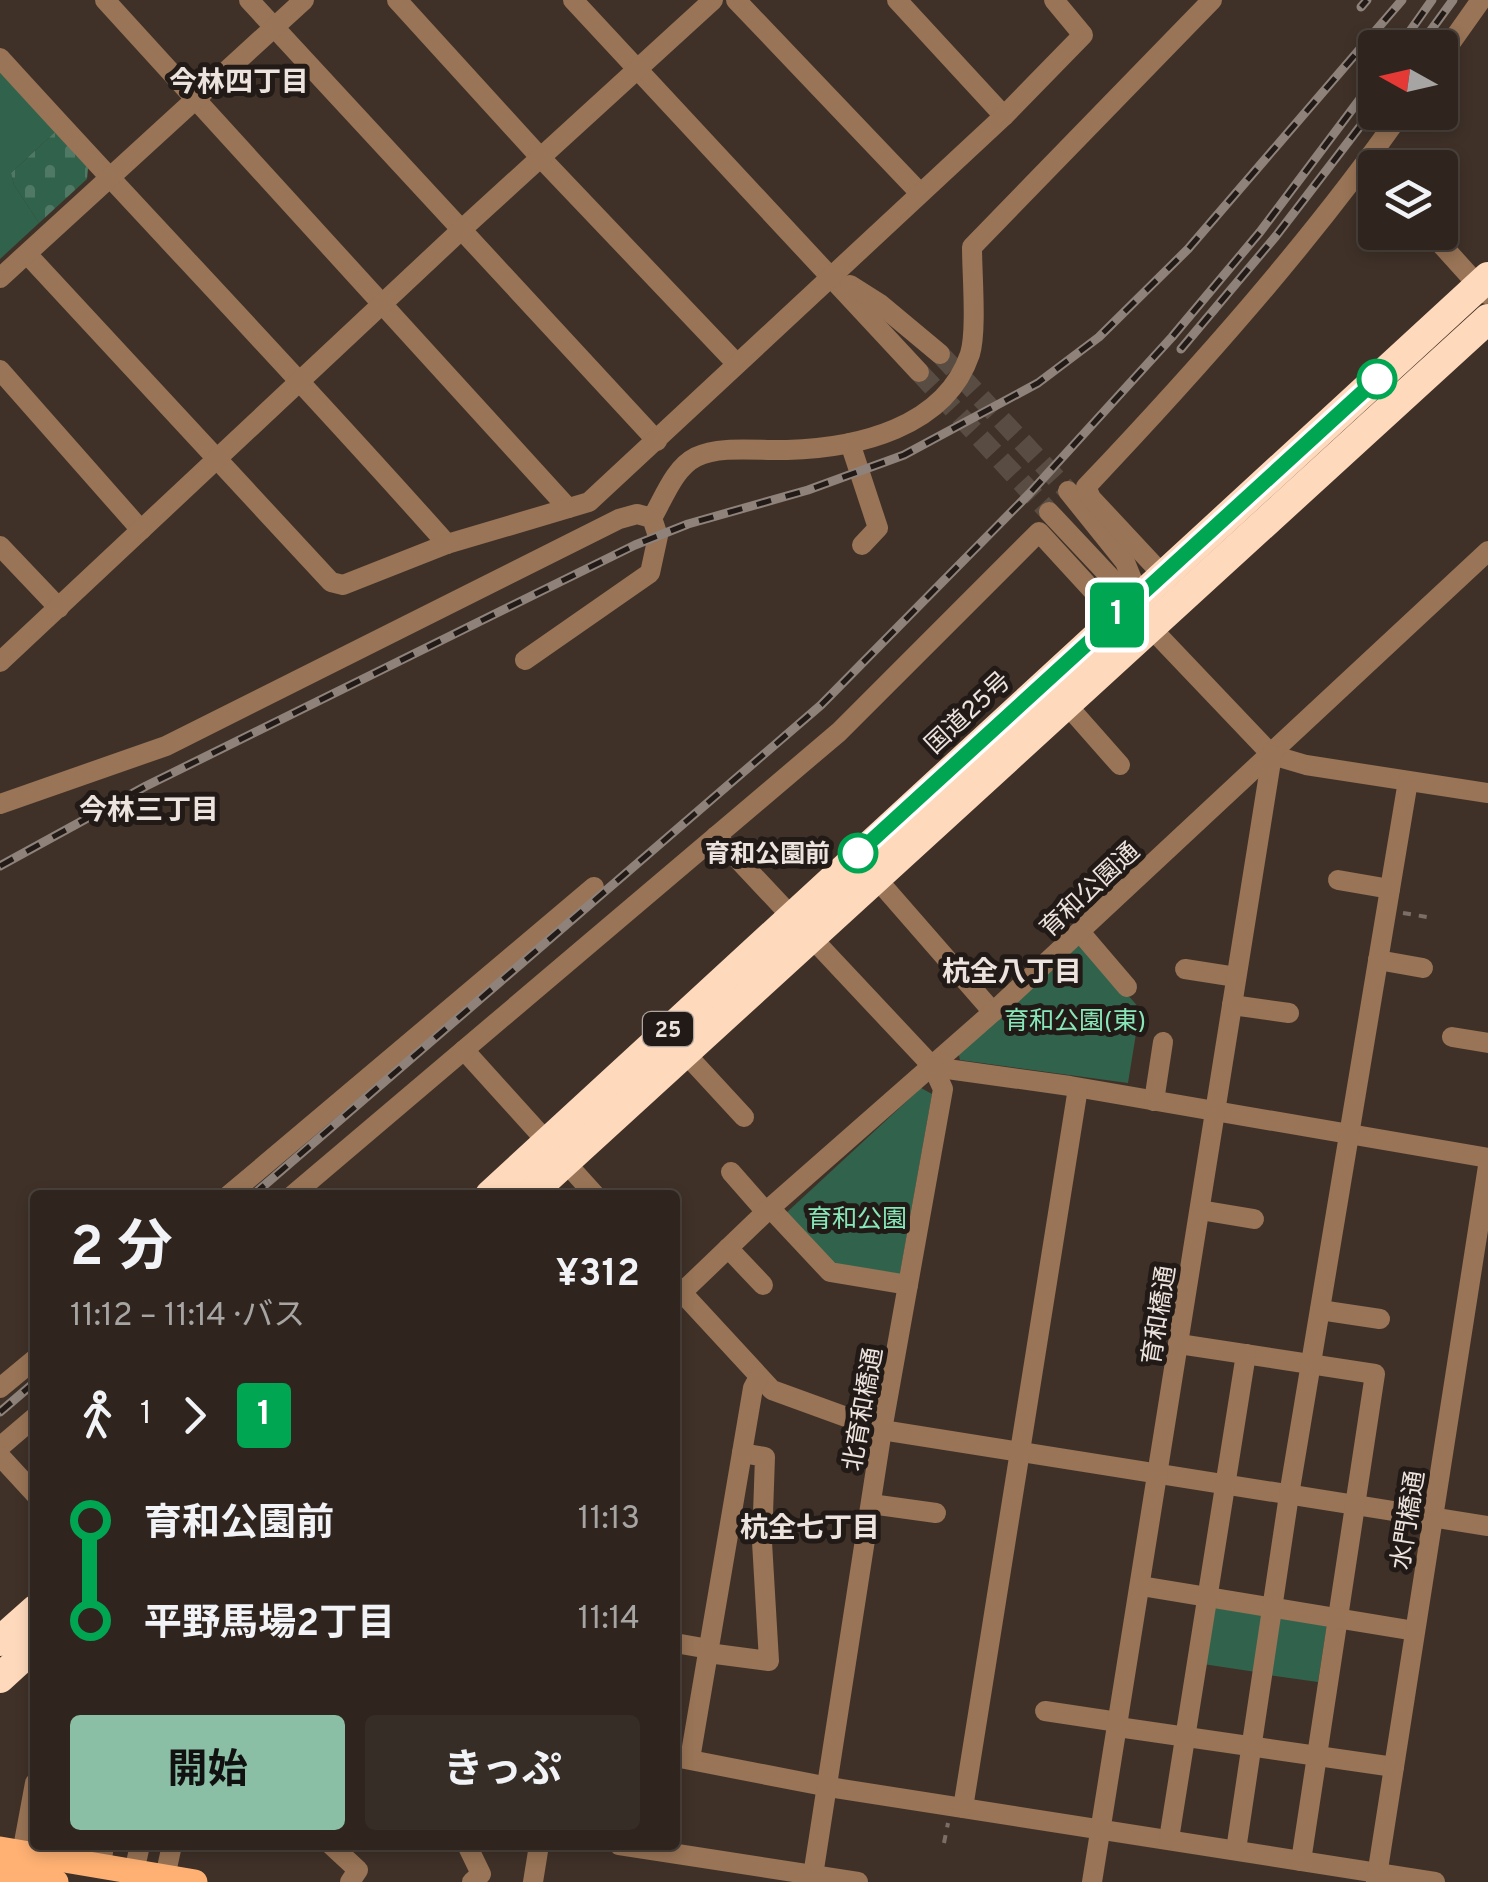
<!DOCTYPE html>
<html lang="ja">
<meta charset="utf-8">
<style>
body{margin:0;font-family:Overpass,"Noto Sans JP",sans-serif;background:#372d27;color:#f1f3f6;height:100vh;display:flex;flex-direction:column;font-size:38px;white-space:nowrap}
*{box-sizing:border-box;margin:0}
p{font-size:32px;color:#a7a5a4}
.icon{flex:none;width:55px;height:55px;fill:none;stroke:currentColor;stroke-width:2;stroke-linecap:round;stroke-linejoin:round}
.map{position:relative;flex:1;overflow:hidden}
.panel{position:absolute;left:30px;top:1190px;width:650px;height:660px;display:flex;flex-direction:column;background:#2f251e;border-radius:10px;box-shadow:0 5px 15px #0003,0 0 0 2px #4a423c}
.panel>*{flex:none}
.badge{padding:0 20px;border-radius:8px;font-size:35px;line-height:65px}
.needle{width:65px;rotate:278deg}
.buttons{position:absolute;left:1358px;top:30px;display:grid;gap:20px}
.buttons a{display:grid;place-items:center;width:100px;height:100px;border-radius:10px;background:#2f251e;box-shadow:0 5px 15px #0003,0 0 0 2px #4a423c;font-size:50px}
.map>.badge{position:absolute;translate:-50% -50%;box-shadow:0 0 0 5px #fff}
.legs{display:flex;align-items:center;gap:15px;height:110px;padding:0 40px;font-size:32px}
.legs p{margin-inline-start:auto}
.head{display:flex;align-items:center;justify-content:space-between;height:170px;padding:0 40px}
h1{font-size:55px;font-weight:700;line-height:75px}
.action{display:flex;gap:20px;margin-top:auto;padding:20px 40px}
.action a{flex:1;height:115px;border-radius:10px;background:#8abfa5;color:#111;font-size:40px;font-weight:700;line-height:115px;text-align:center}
.action a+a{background:#372d27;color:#f1f3f6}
ul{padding:0 40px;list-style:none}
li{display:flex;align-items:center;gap:35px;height:100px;font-size:38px}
li i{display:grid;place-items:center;width:15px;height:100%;margin:0 12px;background:currentColor}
li i::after{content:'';width:25px;height:25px;margin:-12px;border:8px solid;border-radius:50%;background:#2f251e}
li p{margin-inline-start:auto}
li:first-child i{background:linear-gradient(#0000 50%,currentColor 0)}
li:last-child i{background:linear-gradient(currentColor 50%,#0000 0)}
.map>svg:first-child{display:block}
.green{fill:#31634c}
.cemetery{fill:url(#cemetery-stones)}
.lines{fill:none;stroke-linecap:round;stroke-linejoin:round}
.minor-tunnel{stroke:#594c43;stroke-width:20;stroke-dasharray:20 10;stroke-linecap:butt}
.path{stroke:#7b6e67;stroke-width:4;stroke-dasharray:8 8;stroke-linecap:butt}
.minor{stroke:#997456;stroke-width:20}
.major{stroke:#ffb173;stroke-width:25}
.highway{stroke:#fed9bc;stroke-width:30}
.rail-casing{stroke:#8e827b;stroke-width:9}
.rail{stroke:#211a16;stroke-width:5;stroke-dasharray:15;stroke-linecap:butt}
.line-1-casing{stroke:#fff;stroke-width:22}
.line-1{stroke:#00a651;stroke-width:15}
.stop-1-dot{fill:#fff;stroke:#00a651;stroke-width:5}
.labels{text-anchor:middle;stroke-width:10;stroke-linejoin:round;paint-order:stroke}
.shield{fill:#211a16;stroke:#b0a7a2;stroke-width:2.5}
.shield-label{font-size:22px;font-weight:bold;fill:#ede3de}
.street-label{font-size:25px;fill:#ede3de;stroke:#211a16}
.stop-label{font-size:25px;font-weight:bold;fill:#ede3de;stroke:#211a16;text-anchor:end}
.park-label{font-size:25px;fill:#88e7b9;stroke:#211a16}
.neighbourhood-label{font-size:28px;font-weight:bold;fill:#ede3de;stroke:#211a16}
</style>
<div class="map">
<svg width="1488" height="1882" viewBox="0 0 1488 1882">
<defs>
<pattern id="cemetery-stones" width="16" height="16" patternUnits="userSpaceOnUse" patternTransform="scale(2.5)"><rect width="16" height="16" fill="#31634c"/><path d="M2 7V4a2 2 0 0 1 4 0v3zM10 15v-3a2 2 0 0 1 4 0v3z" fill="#4f7965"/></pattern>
</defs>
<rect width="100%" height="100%" fill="#3f3128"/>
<g class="green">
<polygon points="0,72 55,132 11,173 14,185 39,223 0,259"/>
<polygon points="1080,940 1140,1009 1128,1083 960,1060 958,1051"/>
<polygon points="921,1088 932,1094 899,1279 833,1268 784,1215"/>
<polygon points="1213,1605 1265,1614 1256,1672 1203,1664"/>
<polygon points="1278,1617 1327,1624 1318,1682 1269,1675"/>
</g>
<polygon class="cemetery" points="55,132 88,168 87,179 39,223 14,185 11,173"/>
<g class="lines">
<g class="minor-tunnel">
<polyline points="940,354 1068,491"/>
<polyline points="919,372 1049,512"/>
</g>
<g class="path">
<polyline points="1403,913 1433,918"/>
<polyline points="944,1843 948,1823"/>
</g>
<g class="minor">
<polyline points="105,0 568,508"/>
<polyline points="249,0 657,441"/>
<polyline points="397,0 540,157 737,364"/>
<polyline points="573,0 919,372"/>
<polyline points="736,0 920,193"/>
<polyline points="897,0 1004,116"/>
<path d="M0,58C148,221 301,379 447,544"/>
<polyline points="1440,58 1481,0"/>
<polyline points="1430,232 1486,294"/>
<polyline points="27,254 331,582 343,585 447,544 589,502 1004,116 1083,35 1054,0"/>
<polyline points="0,278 304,0"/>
<polyline points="850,285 880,304 940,354"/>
<polyline points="0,370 141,530"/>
<polyline points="850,443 878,528 862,545"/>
<polyline points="1068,491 1125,562 1152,629 1272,755 1306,765 1488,793"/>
<polyline points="1049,512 1112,579 1137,597"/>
<path d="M652,518C664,498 674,468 696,457C720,445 760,451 787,450C857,448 945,428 970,354C977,331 972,274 972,247L1212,0"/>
<polyline points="0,546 59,608"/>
<path d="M1162,574L1091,498L1086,487C1196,371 1310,243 1402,112"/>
<polyline points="0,662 460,231 713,0"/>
<polyline points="1067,705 1120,765"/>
<polyline points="0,804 166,746 619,519 637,514 652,518 658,536 650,573 525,660"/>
<polyline points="716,836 933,1067 1070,1086 1488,1158"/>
<polyline points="876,878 993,1012"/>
<polyline points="1338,880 1390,889"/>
<polyline points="1080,932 1127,987"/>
<polyline points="1378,960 1423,968"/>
<polyline points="1185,969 1236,977"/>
<polyline points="1232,1005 1289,1013"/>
<polyline points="1452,1037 1488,1043"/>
<polyline points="464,1050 595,1195"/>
<polyline points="684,1052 744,1117"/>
<polyline points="1154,1101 1163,1042"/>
<polyline points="731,1172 766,1212"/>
<polyline points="229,1195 594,887"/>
<polyline points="293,1195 839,732 1039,532 1116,616"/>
<polyline points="770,1208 830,1272 908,1285"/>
<polyline points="1200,1210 1254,1219"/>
<polyline points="728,1248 763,1285"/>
<polyline points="675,1285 772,1390 882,1430 1488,1526"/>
<polyline points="675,1299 770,1208 993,1012 1488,551"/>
<polyline points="1320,1310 1380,1319"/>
<polyline points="1179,1344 1375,1374 1301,1861"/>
<polyline points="0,1388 35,1359"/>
<polyline points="0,1447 35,1417"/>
<polyline points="0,1456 35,1494"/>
<polyline points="871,1504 936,1513"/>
<polyline points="1141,1586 1415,1631"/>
<polyline points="675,1643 709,1649"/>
<polyline points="708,1653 769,1661 762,1542 765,1457 742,1453"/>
<polyline points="1045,1711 1118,1722"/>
<polyline points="1118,1727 1394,1767"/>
<polyline points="675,1757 829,1787 1435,1882"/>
<polyline points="690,1759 753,1388 759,1377"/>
<polyline points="963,1808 1078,1088"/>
<polyline points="1169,1839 1246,1354"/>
<polyline points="331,1845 358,1870 350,1882"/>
<polyline points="467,1845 481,1874 472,1882"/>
<polyline points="619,1845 858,1882"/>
<polyline points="1236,1850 1289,1495 1408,781"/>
<polyline points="22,1853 35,1783"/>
<polyline points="101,1866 104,1845"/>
<polyline points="134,1872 140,1845"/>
<polyline points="165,1877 172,1845"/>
<polyline points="533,1882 539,1845"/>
<polyline points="812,1882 882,1430 943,1089 933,1067"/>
<polyline points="1092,1882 1272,755"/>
<polyline points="1376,1882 1488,1166"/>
</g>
<g class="major">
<polyline points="0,1849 195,1882"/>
<polyline points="0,1872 56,1882"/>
</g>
<g class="highway">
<polyline points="490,1195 1488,277"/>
<polyline points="529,1195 1488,319"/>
<polyline points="0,1641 35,1610"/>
<polyline points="0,1678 35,1646"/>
</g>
<g class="rail-casing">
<g id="rail">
<polyline points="1361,7 1367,0"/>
<polyline points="1398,48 1432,0"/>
<polyline points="1418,48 1453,0"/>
<polyline points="1181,349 1276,236 1375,107"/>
<polyline points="0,866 146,786 635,545 688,524 808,490 904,455 1038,383 1099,337 1188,249 1402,0"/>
<polyline points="253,1195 821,705 1029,494 1172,337 1260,232 1375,79"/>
<polyline points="0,1412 35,1382"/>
</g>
</g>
<use href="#rail" class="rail"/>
</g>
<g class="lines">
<g class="line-1-casing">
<polyline id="line-1" points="858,853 1377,379"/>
</g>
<use href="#line-1" class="line-1"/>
</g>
<g class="stop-1-dot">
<circle cx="1377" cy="379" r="18"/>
<circle cx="858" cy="853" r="18"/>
</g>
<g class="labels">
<rect class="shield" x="643" y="1012" width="50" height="34" rx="8"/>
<g class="shield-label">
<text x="668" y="1037">25</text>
</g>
<g class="street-label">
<text transform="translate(967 712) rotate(-43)" y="9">国道25号</text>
<text transform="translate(1089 889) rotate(-43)" y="9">育和公園通</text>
<text transform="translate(1158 1315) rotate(-81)" y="9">育和橋通</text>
<text transform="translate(862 1409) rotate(-80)" y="9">北育和橋通</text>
<text transform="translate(1407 1520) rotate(-81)" y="9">水門橋通</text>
</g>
<g class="stop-label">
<text x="830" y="862">育和公園前</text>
</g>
<g class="park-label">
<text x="1075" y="1029">育和公園(東)</text>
<text x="857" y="1227">育和公園</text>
</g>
<g class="neighbourhood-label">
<text x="239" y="91">今林四丁目</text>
<text x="149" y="819">今林三丁目</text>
<text x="1012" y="981">杭全八丁目</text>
<text x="810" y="1537">杭全七丁目</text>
</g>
</g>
</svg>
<div class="buttons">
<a><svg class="needle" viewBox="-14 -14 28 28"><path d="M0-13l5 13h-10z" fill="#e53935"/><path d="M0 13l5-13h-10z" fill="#a7a5a4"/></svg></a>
<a><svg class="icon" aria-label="layers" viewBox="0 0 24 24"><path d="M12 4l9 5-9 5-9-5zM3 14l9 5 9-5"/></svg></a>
</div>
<b class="badge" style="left:1117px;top:615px;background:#00a651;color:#fff">1</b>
<section class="panel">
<div class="head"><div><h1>2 分</h1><p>11:12 – 11:14 · バス</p></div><b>¥312</b></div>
<div class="legs"><svg class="icon" aria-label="walk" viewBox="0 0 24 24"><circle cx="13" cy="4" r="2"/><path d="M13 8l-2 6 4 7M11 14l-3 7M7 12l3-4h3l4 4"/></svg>1<svg class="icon" aria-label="forward" viewBox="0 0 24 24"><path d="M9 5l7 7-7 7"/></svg><b class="badge" style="background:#00a651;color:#fff">1</b></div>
<ul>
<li><i style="color:#00a651"></i><b>育和公園前</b><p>11:13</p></li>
<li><i style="color:#00a651"></i><b>平野馬場2丁目</b><p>11:14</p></li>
</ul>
<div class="action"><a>開始</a><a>きっぷ</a></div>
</section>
</div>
